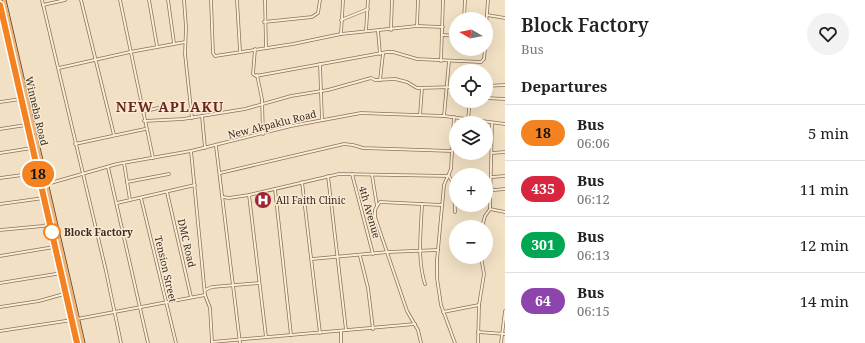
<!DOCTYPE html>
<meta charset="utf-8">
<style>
body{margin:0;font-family:"Noto Serif",serif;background:#f2f2f2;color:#222;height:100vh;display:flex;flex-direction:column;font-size:15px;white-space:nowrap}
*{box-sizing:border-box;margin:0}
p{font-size:13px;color:#767676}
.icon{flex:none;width:22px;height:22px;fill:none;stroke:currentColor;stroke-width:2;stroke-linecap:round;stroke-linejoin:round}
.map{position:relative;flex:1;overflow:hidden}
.sheet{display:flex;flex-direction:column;background:#fff;width:360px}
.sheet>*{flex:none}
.badge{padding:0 8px;border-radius:13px;font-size:14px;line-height:26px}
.needle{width:26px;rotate:279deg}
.tools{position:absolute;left:449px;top:12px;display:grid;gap:8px}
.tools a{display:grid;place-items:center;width:44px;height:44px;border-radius:50%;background:#fff;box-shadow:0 4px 16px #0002;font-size:20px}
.map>.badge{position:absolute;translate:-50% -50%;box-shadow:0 0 0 2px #fff}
h2{padding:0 16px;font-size:15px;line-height:36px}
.round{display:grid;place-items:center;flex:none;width:42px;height:42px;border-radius:21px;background:#f2f2f2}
.head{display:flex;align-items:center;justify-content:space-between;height:68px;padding:0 16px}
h1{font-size:19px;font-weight:600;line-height:30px}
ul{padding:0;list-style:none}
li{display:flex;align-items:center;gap:12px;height:56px;padding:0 16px;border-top:1px solid #e0e0e0}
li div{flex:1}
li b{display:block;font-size:15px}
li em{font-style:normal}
li .badge{min-width:44px;font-weight:700;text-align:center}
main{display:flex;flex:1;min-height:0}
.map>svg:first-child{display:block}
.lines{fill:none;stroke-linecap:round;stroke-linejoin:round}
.minor-casing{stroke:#8d7059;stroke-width:3.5}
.trunk-casing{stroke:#5a3f2d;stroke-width:5}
.minor{stroke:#fbeed8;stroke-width:2}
.trunk{stroke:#edb476;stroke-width:3.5}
.line-casing{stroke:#fff;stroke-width:9}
.line{stroke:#f58220;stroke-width:6}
.stop-dot{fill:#fff;stroke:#f58220;stroke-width:2}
.labels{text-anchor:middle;stroke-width:3;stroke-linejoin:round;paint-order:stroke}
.street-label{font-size:10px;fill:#3c2a1e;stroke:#f8ead4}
.poi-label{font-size:10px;fill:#3c2a1e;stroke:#f8ead4;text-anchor:start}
.stop-label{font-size:10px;font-weight:bold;fill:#3c2a1e;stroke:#f8ead4;text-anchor:start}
.district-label{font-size:14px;font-weight:bold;letter-spacing:1px;fill:#6b251b;stroke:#f8ead4}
</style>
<main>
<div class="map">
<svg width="505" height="343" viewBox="0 0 505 343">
<rect width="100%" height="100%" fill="#f1e0c4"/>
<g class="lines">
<g class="minor-casing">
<g id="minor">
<polyline points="42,0 106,271 121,343"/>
<polyline points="81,0 114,135"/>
<polyline points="120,0 153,158"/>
<polyline points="149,0 157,46"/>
<polyline points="168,0 174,43"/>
<polyline points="184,0 186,27 185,54 192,118"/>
<polyline points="211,0 213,53 215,56 293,44 341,34 417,26 443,27"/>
<polyline points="237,0 240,51"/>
<polyline points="265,0 266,48"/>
<polyline points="43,5 65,0"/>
<polyline points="487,15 505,18"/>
<polyline points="464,19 465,0"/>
<polyline points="341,20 368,9"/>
<polyline points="264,22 312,17 318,13 320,0"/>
<polyline points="417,26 418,0"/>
<polyline points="486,26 488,0"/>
<polyline points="391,30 392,0"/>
<polyline points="366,31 368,0"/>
<polyline points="378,31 380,54"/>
<polyline points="341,34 343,0"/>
<polyline points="443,35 456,36"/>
<polyline points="255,49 253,74 256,76 387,52 393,52 417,59 481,62 484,59 485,49"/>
<polyline points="441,61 443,0"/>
<polyline points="320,64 322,120"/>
<polyline points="59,68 130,52 185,42"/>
<polyline points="257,75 262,99 263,134"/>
<polyline points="380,80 383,54"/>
<polyline points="486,86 505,85"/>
<polyline points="486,98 505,99"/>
<polyline points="0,102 21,99"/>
<polyline points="142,112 158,108"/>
<polyline points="420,115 422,88"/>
<polyline points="202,116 205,148"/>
<polyline points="444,116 449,61"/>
<polyline points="454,117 451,169 444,185 443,196 437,260 437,278 441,305 455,343"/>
<polyline points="468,119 470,101"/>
<polyline points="144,121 183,119 245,109 291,96 328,90 371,78 375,80 395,79 407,82 417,88 456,87"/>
<polyline points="0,129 26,125"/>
<polyline points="75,144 145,129"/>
<polyline points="216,146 240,343"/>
<polyline points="191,151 205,295 210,308 212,342"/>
<polyline points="0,153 32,148"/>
<polyline points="492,153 505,152"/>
<polyline points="124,163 130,200"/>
<polyline points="108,167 148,343"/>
<polyline points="220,173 344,144 353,145 363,148 452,151"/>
<polyline points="352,174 373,254"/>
<polyline points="372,175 377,206 375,210 375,217 407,311 418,330 421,343"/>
<polyline points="328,176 346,330"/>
<polyline points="449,176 454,185 455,212"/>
<polyline points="492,177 505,176"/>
<polyline points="0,178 37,173"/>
<polyline points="127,182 169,174"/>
<polyline points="302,182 320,333"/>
<polyline points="47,184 117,164 191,151 291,126 361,113 444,116 505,124"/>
<polyline points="491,188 494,190 505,189"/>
<polyline points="275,189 291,335"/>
<polyline points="167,192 191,297"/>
<polyline points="249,195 266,337"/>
<polyline points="223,197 229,198 249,195 339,174 449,176"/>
<polyline points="141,198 176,343"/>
<polyline points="117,203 195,185"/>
<polyline points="0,204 44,198"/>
<path d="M422,204C421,231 417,259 425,284"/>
<polyline points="377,206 380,202 442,205"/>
<polyline points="490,209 505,212"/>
<polyline points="482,227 485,216 490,209 492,123"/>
<polyline points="0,230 43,226 50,224"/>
<polyline points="0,256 54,247"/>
<polyline points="360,256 368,288 373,329"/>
<polyline points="312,259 388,252 438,250"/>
<polyline points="0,283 62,273"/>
<polyline points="205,290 212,287 259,283"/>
<polyline points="0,307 39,301 71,292"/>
<polyline points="443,312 479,305"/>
<polyline points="77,319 205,295"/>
<polyline points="0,331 72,320"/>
<polyline points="341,331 341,343"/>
<polyline points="478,332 505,334"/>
<polyline points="212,342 415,324"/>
<polyline points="478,343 479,305 484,274 481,257"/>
<polyline points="501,343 505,311"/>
</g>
</g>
<g class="trunk-casing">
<g id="trunk">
<polyline points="4,0 83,343"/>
<polyline points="0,5 77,343"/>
</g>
</g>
<use href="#minor" class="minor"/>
<use href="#trunk" class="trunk"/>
</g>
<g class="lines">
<g class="line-casing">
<polyline id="line" points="0,5 77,343"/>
</g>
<use href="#line" class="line"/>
</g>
<defs>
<g id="hospital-disc" transform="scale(0.9)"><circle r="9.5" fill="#9f2530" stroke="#f8ead4"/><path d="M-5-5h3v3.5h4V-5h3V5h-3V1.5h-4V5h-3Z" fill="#fff"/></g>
</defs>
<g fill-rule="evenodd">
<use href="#hospital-disc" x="263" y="200"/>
</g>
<circle class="stop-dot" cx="52" cy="232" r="8"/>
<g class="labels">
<g class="street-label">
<text transform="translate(37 111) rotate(77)" y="4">Winneba Road</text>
<text transform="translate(272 124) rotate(-14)" y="4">New Akpaklu Road</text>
<text transform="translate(370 212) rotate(74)" y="4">4th Avenue</text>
<text transform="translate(187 243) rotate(77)" y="4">DMC Road</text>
<text transform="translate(166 269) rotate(77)" y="4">Tension Street</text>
</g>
<g class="poi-label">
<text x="276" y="204">All Faith Clinic</text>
</g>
<g class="stop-label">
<text x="64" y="236">Block Factory</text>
</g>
<g class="district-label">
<text x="170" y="112">NEW APLAKU</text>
</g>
</g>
</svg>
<div class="tools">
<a><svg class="needle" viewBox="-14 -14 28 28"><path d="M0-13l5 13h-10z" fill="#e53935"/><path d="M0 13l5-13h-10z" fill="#767676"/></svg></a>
<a><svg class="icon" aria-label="locate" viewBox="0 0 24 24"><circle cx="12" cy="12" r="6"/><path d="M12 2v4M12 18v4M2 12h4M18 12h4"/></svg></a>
<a><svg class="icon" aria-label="layers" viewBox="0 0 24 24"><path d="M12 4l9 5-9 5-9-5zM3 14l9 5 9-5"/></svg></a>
<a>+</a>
<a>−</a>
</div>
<b class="badge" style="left:38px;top:174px;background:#f58220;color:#111">18</b>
</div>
<section class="sheet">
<div class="head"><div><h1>Block Factory</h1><p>Bus</p></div><a class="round"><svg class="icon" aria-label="heart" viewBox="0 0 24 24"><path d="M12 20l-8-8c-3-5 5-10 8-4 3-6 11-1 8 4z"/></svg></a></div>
<h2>Departures</h2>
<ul>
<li><span class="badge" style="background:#f58220;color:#111">18</span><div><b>Bus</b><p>06:06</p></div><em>5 min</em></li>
<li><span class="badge" style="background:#d7263d;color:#fff">435</span><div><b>Bus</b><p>06:12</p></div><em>11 min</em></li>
<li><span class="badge" style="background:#00a651;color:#fff">301</span><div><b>Bus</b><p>06:13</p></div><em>12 min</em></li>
<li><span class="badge" style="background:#8e44ad;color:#fff">64</span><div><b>Bus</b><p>06:15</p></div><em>14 min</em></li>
</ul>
</section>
</main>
